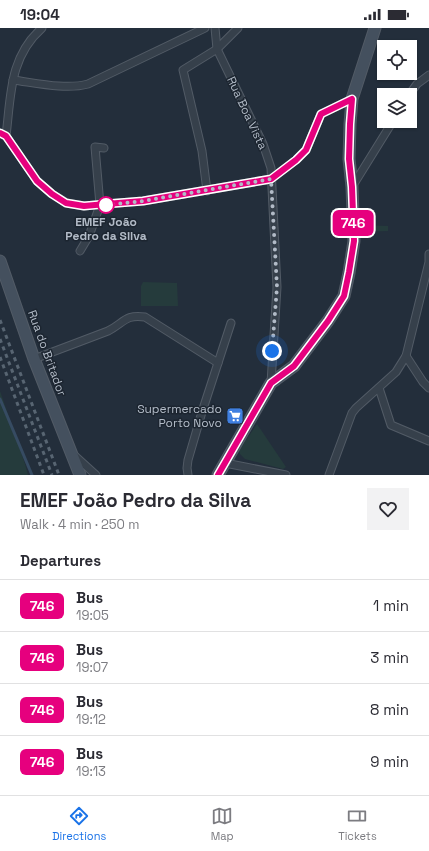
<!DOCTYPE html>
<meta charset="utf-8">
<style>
body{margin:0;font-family:"Space Grotesk",sans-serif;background:#f2f2f3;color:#2b2b33;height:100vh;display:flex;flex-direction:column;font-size:15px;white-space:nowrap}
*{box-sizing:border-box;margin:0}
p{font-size:13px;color:#7c7c81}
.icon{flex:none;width:22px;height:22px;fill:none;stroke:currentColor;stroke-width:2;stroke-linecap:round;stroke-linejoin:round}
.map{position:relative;height:447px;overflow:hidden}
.drawer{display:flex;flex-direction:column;background:#fff;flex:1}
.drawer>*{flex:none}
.badge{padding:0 8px;border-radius:6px;font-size:14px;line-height:26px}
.fabs{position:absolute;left:377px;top:12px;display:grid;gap:8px}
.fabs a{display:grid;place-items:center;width:40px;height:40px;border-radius:0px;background:#fff;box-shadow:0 1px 3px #0004;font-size:20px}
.you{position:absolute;width:20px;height:20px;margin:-10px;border:3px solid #fff;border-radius:50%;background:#1a73e8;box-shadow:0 0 0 6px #1a73e833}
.map>.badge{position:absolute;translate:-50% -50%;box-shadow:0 0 0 2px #fff}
h2{padding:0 20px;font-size:15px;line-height:36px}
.round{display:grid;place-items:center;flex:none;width:42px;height:42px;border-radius:0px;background:#f2f2f3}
.head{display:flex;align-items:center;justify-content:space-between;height:68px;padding:0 20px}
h1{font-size:19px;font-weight:700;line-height:30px}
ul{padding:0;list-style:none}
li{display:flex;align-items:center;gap:12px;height:52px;padding:0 20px;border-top:1px solid #e1e1e2}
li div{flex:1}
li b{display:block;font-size:15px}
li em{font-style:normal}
li .badge{min-width:44px;font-weight:700;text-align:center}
.status{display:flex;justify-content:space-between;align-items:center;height:28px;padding:0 20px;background:#fff;direction:ltr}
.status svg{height:11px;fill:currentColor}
.menu{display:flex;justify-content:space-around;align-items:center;height:56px;border-top:1px solid #e1e1e2;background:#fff;font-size:11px;color:#7c7c81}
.menu a{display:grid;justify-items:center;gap:2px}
.menu .selected{color:#1a73e8}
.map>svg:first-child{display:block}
.green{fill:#253b3c}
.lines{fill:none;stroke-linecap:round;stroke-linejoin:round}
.stream{stroke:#364b62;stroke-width:3}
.street-casing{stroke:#525b66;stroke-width:9}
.secondary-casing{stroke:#525b66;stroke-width:13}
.street{stroke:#36404b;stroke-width:7}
.secondary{stroke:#44505e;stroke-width:11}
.rail{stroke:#586572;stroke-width:3;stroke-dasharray:4 4;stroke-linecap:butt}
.line-casing{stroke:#fff;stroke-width:9}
.line{stroke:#e6007e;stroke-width:6}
.walk{stroke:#b2bbc7;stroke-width:4;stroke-dasharray:0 7.2}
.stop-dot{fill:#fff;stroke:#e6007e;stroke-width:2}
.labels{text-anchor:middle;stroke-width:3;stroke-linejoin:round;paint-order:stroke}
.street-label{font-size:12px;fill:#b2bbc7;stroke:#1c2530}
.stop-label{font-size:12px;font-weight:bold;fill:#b2bbc7;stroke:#1c2530}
.poi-label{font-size:12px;fill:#b2bbc7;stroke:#1c2530;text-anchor:end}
</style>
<div class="status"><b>19:04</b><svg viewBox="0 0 49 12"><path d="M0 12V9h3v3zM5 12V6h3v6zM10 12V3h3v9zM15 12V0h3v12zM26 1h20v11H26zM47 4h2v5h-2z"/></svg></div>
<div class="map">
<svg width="429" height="447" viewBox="0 0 429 447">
<rect width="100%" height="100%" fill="#232e3b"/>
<g class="green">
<polygon points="359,197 388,198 388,203 359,204"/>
<polygon points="143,254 177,255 178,278 141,278 141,258"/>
<polygon points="0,363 25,436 28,447 0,447"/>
<polygon points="257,396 286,439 283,441 245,431 240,426 239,422"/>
</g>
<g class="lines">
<polyline class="stream" points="0,371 32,447"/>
<g class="street-casing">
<g id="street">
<polyline points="215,0 217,21 263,116 271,140 277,259 271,355"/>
<path d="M13,52C36,55 66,62 88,56L205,0"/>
<polyline points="409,67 417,56 429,47"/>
<polyline points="0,105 6,108 37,153 52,166 67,175 84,178 106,176 143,173 271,151 296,132 306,122 321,86"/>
<path d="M6,108C11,68 9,29 42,0"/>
<polyline points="352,159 393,93"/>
<polyline points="207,163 202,123 183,42 217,21 238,0"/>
<polyline points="80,223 89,208 100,177 95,119 104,120"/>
<polyline points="406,328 423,354 429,360"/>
<path d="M34,331L108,303C124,295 125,286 145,289L218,335"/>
<polyline points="379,360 391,397 429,413"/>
<polyline points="74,427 96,447"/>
<polyline points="225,435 286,447"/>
<polyline points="188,447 187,440 188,432 202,384 231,295"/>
<polyline points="329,447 352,385 356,380 396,344 406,328 429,234 429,226"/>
</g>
</g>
<g class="secondary-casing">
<g id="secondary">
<polyline points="0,233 34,331 80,447"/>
<polyline points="218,447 271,355 294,338 328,293 344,268 349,245 354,213 352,159 349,131 350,96 352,71 375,0"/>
</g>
</g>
<use href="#street" class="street"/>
<use href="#secondary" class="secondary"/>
<g class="rail">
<polyline points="0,292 59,447"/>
<polyline points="0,311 52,447"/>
<polyline points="0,329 44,447"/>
</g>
</g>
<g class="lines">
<g class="line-casing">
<polyline id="line" points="0,105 6,108 37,153 52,166 66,175 84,178 106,176 143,173 271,151 296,132 306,122 321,86 352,71 350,96 349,131 352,159 354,213 349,244 344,268 328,293 294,338 271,355 218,447"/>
</g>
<use href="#line" class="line"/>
<polyline class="walk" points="106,177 143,173 271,151 277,259 272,323"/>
</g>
<defs>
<g id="supermarket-square" transform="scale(0.9)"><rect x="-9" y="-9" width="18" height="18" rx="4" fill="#3f7fe0" stroke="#1c2530"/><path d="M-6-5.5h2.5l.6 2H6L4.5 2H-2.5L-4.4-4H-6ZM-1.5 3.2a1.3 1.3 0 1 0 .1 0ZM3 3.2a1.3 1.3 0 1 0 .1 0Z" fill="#fff"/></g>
</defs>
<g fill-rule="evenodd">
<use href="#supermarket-square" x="235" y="388"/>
</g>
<circle class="stop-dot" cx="106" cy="177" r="8"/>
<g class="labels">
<g class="street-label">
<text transform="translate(247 85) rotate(65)" y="4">Rua Boa Vista</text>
<text transform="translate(47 325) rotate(70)" y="4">Rua do Britador</text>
</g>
<g class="stop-label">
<text x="106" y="198">EMEF João<tspan x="106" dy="14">Pedro da Silva</tspan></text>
</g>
<g class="poi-label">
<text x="222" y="385">Supermercado<tspan x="222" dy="14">Porto Novo</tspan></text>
</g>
</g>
</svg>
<div class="fabs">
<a><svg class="icon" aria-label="locate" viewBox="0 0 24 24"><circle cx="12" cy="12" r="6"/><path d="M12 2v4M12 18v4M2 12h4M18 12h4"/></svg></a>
<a><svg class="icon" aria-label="layers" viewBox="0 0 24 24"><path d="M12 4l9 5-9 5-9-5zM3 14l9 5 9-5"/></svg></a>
</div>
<div class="you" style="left:272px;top:323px"></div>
<b class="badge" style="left:353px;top:195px;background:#e6007e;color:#fff">746</b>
</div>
<section class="drawer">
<div class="head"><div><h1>EMEF João Pedro da Silva</h1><p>Walk · 4 min · 250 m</p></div><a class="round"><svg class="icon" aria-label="heart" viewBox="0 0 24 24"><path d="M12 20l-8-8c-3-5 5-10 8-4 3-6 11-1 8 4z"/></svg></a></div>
<h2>Departures</h2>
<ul>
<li><span class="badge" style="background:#e6007e;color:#fff">746</span><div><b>Bus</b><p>19:05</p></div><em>1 min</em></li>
<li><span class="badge" style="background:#e6007e;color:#fff">746</span><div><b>Bus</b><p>19:07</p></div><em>3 min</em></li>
<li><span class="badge" style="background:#e6007e;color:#fff">746</span><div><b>Bus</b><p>19:12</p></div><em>8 min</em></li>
<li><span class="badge" style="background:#e6007e;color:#fff">746</span><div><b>Bus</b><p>19:13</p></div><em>9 min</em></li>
</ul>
</section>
<nav class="menu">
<a class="selected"><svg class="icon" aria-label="directions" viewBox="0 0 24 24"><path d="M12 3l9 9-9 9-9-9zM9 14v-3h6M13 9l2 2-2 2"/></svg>Directions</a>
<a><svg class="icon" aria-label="map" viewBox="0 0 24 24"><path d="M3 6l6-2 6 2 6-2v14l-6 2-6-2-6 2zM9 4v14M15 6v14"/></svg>Map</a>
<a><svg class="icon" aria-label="tickets" viewBox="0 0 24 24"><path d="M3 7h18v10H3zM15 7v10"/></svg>Tickets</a>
</nav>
